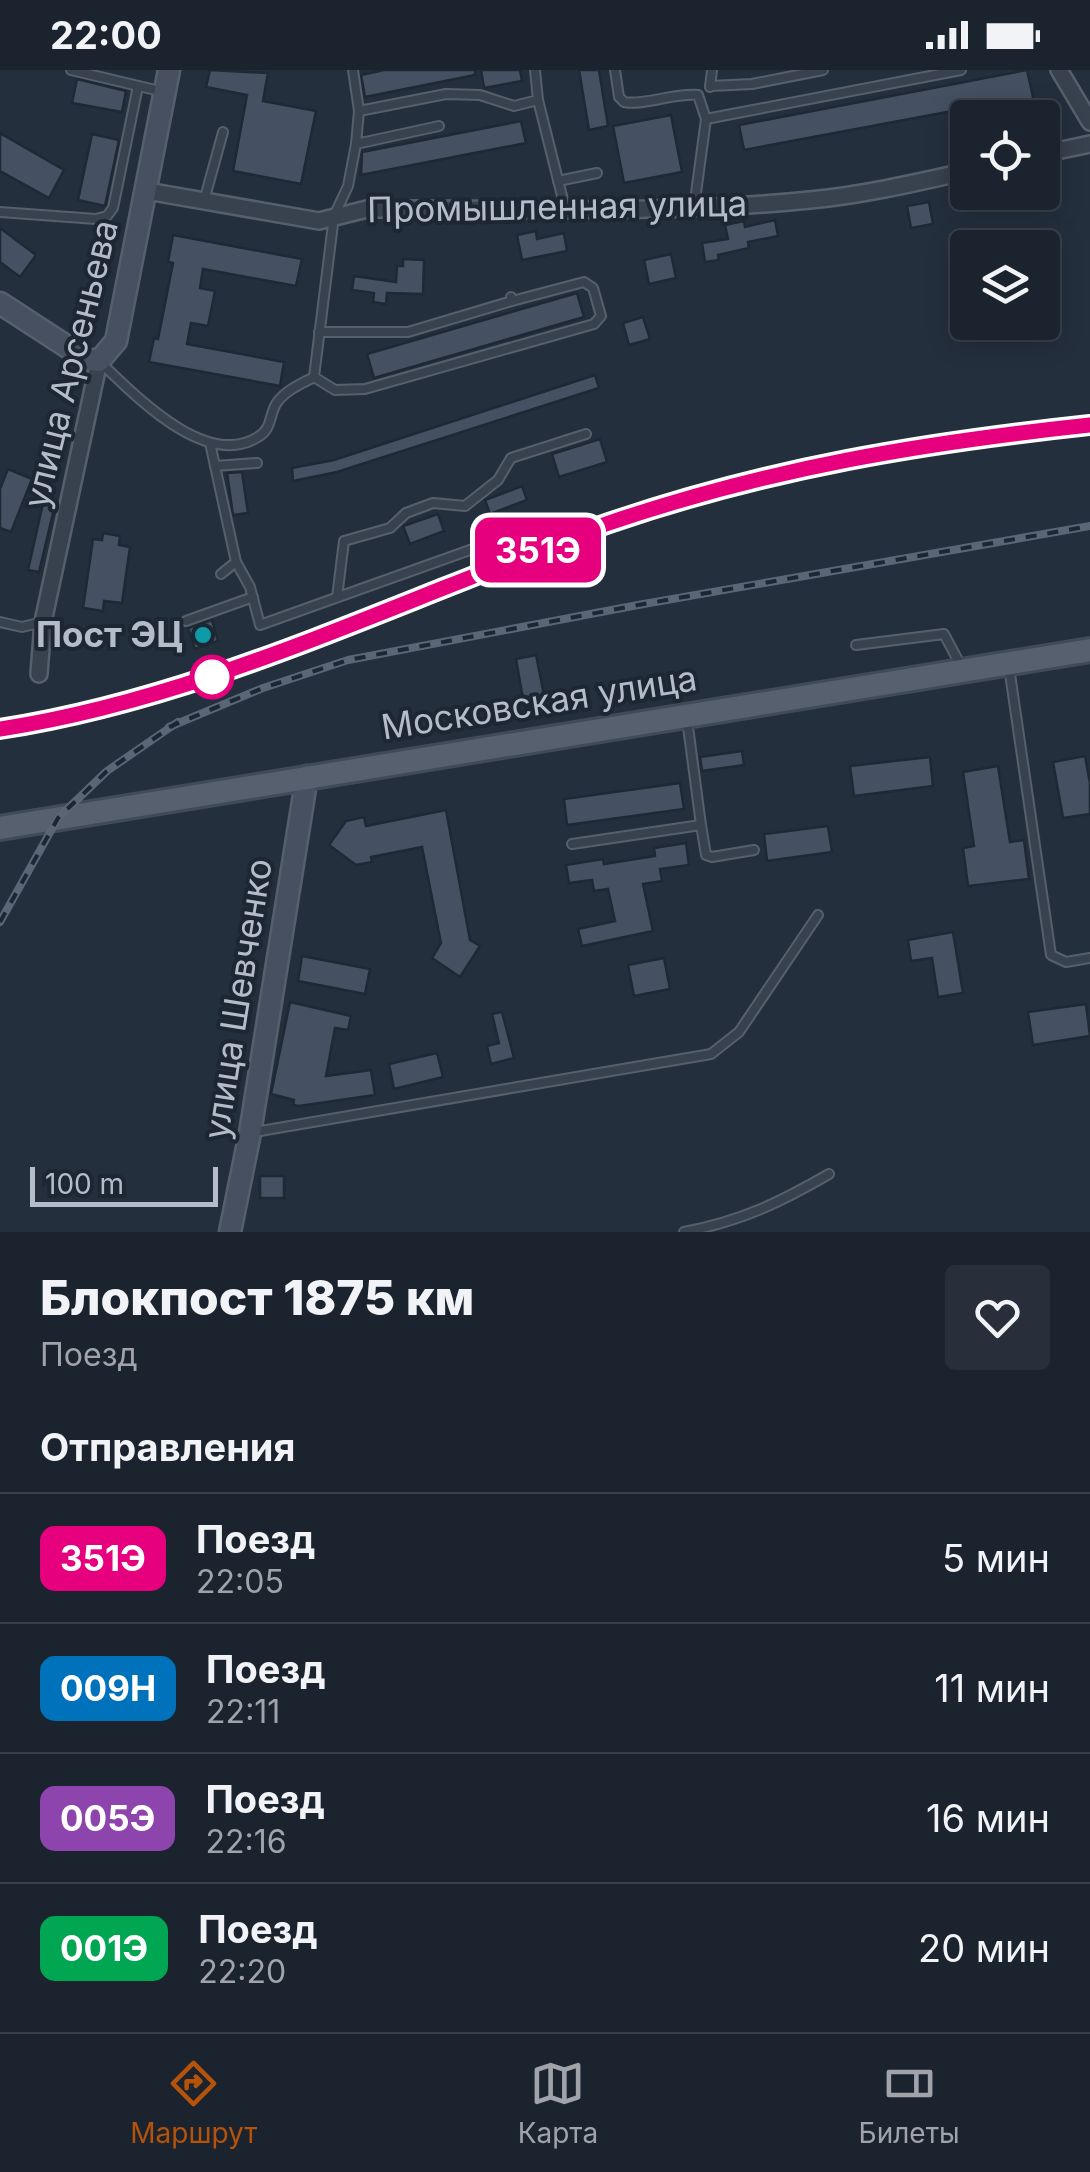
<!DOCTYPE html>
<html lang="ru">
<meta charset="utf-8">
<style>
body{margin:0;font-family:Inter,sans-serif;background:#282f3a;color:#f1f3f6;height:100vh;display:flex;flex-direction:column;font-size:38px;white-space:nowrap}
*{box-sizing:border-box;margin:0}
p{font-size:32px;color:#a0a4aa}
.icon{flex:none;width:55px;height:55px;fill:none;stroke:currentColor;stroke-width:2;stroke-linecap:round;stroke-linejoin:round}
.map{position:relative;height:1162px;overflow:hidden}
.drawer{display:flex;flex-direction:column;background:#1b232e;flex:1}
.drawer>*{flex:none}
.badge{padding:0 20px;border-radius:15px;font-size:35px;line-height:65px}
.controls{position:absolute;left:950px;top:30px;display:grid;gap:20px}
.controls a{display:grid;place-items:center;width:110px;height:110px;border-radius:10px;background:#1b232e;box-shadow:0 5px 25px #0003,0 0 0 2px #39404a;font-size:50px}
.scale{position:absolute;left:30px;bottom:25px;width:188px;box-sizing:border-box;padding-left:10px;border:5px solid #b4bcc9;border-top:0;font-size:28px;line-height:35px;white-space:nowrap;color:#b4bcc9;-webkit-text-stroke:8px #1d2633;paint-order:stroke}
.map>.badge{position:absolute;translate:-50% -50%;box-shadow:0 0 0 5px #fff}
h2{padding:0 40px;font-size:38px;line-height:90px}
.round{display:grid;place-items:center;flex:none;width:105px;height:105px;border-radius:10px;background:#282f3a}
.overview{display:flex;align-items:center;justify-content:space-between;height:170px;padding:0 40px}
h1{font-size:48px;font-weight:800;line-height:75px}
ul{padding:0;list-style:none}
li{display:flex;align-items:center;gap:30px;height:130px;padding:0 40px;border-top:2px solid #39404a}
li div{flex:1}
li b{display:block;font-size:38px}
li em{font-style:normal}
li .badge{min-width:110px;font-weight:700;text-align:center}
.status{display:flex;justify-content:space-between;align-items:center;height:70px;padding:0 50px;background:#1b232e;direction:ltr}
.status svg{height:28px;fill:currentColor}
.dock{display:flex;justify-content:space-around;align-items:center;height:140px;border-top:2px solid #39404a;background:#1b232e;font-size:28px;color:#a0a4aa}
.dock a{display:grid;justify-items:center;gap:5px}
.dock .on{color:#b45309}
.map>svg:first-child{display:block}
.building{fill:#455162;stroke:#1f2835;stroke-width:2.5}
.lines{fill:none;stroke-linecap:round;stroke-linejoin:round}
.lane-casing{stroke:#565f6c;stroke-width:12}
.street-casing{stroke:#565f6c;stroke-width:20}
.secondary-casing{stroke:#565f6c;stroke-width:25}
.primary-casing{stroke:#414a57;stroke-width:28}
.lane{stroke:#38414e;stroke-width:8}
.street{stroke:#38414e;stroke-width:15}
.secondary{stroke:#465061;stroke-width:20}
.primary{stroke:#56606e;stroke-width:22}
.rail-casing{stroke:#5a6575;stroke-width:8}
.rail{stroke:#1d2633;stroke-width:4;stroke-dasharray:11;stroke-linecap:butt}
.line-casing{stroke:#fff;stroke-width:22}
.line{stroke:#e6007e;stroke-width:15}
.culture-dot{fill:#0f9aa8;stroke:#1d2633;stroke-width:4}
.stop-dot{fill:#fff;stroke:#e6007e;stroke-width:5}
.labels{text-anchor:middle;stroke-width:8;stroke-linejoin:round;paint-order:stroke}
.street-label{font-size:35px;fill:#b4bcc9;stroke:#1d2633}
.poi-label{font-size:35px;font-weight:bold;fill:#b4bcc9;stroke:#1d2633;text-anchor:end}
</style>
<div class="status"><b>22:00</b><svg viewBox="0 0 49 12"><path d="M0 12V9h3v3zM5 12V6h3v6zM10 12V3h3v9zM15 12V0h3v12zM26 1h20v11H26zM47 4h2v5h-2z"/></svg></div>
<div class="map">
<svg width="1090" height="1162" viewBox="0 0 1090 1162">
<rect width="100%" height="100%" fill="#242f3e"/>
<g class="building">
<polygon points="210,0 268,3 263,31 316,41 301,114 233,101 247,25 206,17"/>
<polygon points="384,0 475,0 475,5 365,27 361,5"/>
<polygon points="481,0 520,0 522,11 484,18"/>
<polygon points="579,0 599,0 608,56 589,60"/>
<polygon points="1027,0 1037,45 977,48 974,37 744,80 739,55"/>
<polygon points="77,9 126,21 122,42 72,33"/>
<polygon points="671,45 682,102 624,113 613,56"/>
<polygon points="521,51 526,73 361,105 362,82"/>
<polygon points="0,63 64,100 49,128 0,101"/>
<polygon points="92,64 119,70 105,136 78,130"/>
<polygon points="929,132 933,154 911,158 907,136"/>
<polygon points="775,150 778,166 748,172 749,178 718,185 719,190 705,192 702,173 728,169 725,155 744,151 745,157"/>
<polygon points="0,158 36,185 20,207 0,192"/>
<polygon points="536,161 537,169 564,163 567,181 522,190 517,165"/>
<polygon points="173,165 302,189 296,216 203,199 200,218 215,221 208,256 191,253 187,274 284,292 280,316 149,292 154,268 158,269 173,193 168,192"/>
<polygon points="671,184 676,208 649,214 644,190"/>
<polygon points="403,189 424,190 423,224 387,223 386,234 373,232 374,223 352,220 354,206 396,212 397,196 403,196"/>
<polygon points="577,223 584,247 374,308 367,284"/>
<polygon points="643,247 650,269 629,275 623,253"/>
<polygon points="595,305 599,318 337,402 293,411 292,398 334,390"/>
<polygon points="600,369 607,392 559,407 552,384"/>
<polygon points="8,399 32,409 11,462 0,458 0,419"/>
<polygon points="242,402 248,443 233,445 227,403"/>
<polygon points="522,416 527,430 490,444 485,430"/>
<polygon points="43,433 55,435 39,502 28,500"/>
<polygon points="438,444 444,461 410,474 403,456"/>
<polygon points="103,463 120,466 119,475 130,477 122,533 104,531 103,541 83,538 93,469 102,470"/>
<polygon points="212,550 218,571 195,579 188,558"/>
<polygon points="536,585 544,625 523,629 516,589"/>
<polygon points="742,681 744,695 702,701 700,687"/>
<polygon points="1085,686 1090,713 1090,744 1063,748 1053,692"/>
<polygon points="930,687 933,716 854,726 850,696"/>
<polygon points="998,696 1010,772 1024,770 1029,809 968,816 963,778 974,776 963,702"/>
<polygon points="680,713 684,739 567,755 564,729"/>
<polygon points="446,740 470,870 480,876 460,907 432,888 441,873 422,777 371,787 372,792 356,795 329,775 346,751 364,747 366,756"/>
<polygon points="828,756 832,782 767,791 764,764"/>
<polygon points="686,773 689,795 660,799 662,811 643,814 653,861 582,876 578,859 615,851 608,819 594,821 592,810 569,813 566,795 603,789 604,794 655,786 654,778"/>
<polygon points="953,862 963,923 938,927 932,888 911,891 908,870"/>
<polygon points="302,886 370,899 365,924 298,911"/>
<polygon points="664,888 670,919 634,926 628,895"/>
<polygon points="290,932 351,946 348,960 335,958 326,1006 371,1000 375,1025 299,1036 293,1035 294,1030 271,1024"/>
<polygon points="1086,934 1090,966 1033,975 1028,942"/>
<polygon points="502,942 514,988 491,994 487,976 499,973 492,944"/>
<polygon points="437,983 443,1007 394,1019 389,994"/>
<rect x="260" y="1106" width="24" height="22"/>
</g>
<g class="lines">
<g class="lane-casing">
<g id="lane">
<polyline points="71,0 164,22"/>
<polyline points="353,0 359,41"/>
<path d="M615,0L619,27L624,32C644,36 672,23 698,25L706,49L961,0"/>
<polyline points="710,16 752,14 823,0"/>
<polyline points="710,17 712,0"/>
<polyline points="538,30 565,138"/>
<polyline points="439,56 356,74 359,41 446,24 480,25 514,36 538,30 535,0"/>
<polyline points="356,74 348,116 334,146 314,307 335,320 365,319 594,254 601,246 593,218 584,212 512,231 511,227"/>
<polyline points="558,111 597,103"/>
<polyline points="204,131 223,62"/>
<polyline points="694,138 706,49"/>
<polyline points="0,142 96,149 107,146 113,138 138,16"/>
<polyline points="319,262 408,262 512,231"/>
<path d="M99,291C134,324 205,400 258,367C272,359 269,346 276,334C284,321 301,314 314,307"/>
<polyline points="210,373 236,492 221,504"/>
<polyline points="215,396 257,393"/>
<polyline points="236,492 250,517 260,555 537,456"/>
<polyline points="337,527 344,471 390,458 406,443 433,433 465,436 498,410 511,388 586,364"/>
<polyline points="186,551 253,527"/>
<polyline points="0,552 22,557 43,552"/>
<polyline points="856,575 944,564 961,596"/>
<polyline points="1009,597 1051,885 1066,892 1090,888"/>
<polyline points="701,755 706,785 712,787 754,780"/>
<polyline points="572,774 701,755 687,649"/>
<polyline points="254,1062 711,984 739,962 818,845"/>
<path d="M684,1162C741,1151 779,1133 829,1104"/>
</g>
</g>
<g class="street-casing">
<g id="street">
<polyline points="1059,0 1090,52"/>
<polyline points="1042,84 1090,74"/>
<path d="M147,121L319,151L367,139C514,138 663,145 810,130C863,125 915,113 968,101"/>
<polyline points="39,604 43,552 99,291"/>
</g>
</g>
<g class="secondary-casing">
<g id="secondary">
<polyline points="0,233 86,289 99,291 116,271 169,0"/>
<polyline points="230,1162 250,1063 307,706"/>
</g>
</g>
<g class="primary-casing">
<polyline id="primary" points="0,758 1090,580"/>
</g>
<use href="#lane" class="lane"/>
<use href="#street" class="street"/>
<use href="#secondary" class="secondary"/>
<use href="#primary" class="primary"/>
<g class="rail-casing">
<g id="rail">
<polyline points="169,657 263,618 348,590 638,535 1090,456"/>
<path d="M0,659C215,626 405,523 609,453C765,399 926,372 1090,355"/>
<polyline points="0,852 58,748 107,701 178,652"/>
</g>
</g>
<use href="#rail" class="rail"/>
</g>
<g class="lines">
<g class="line-casing">
<path id="line" d="M0,659C156,635 300,575 446,517C501,496 554,472 609,453C770,398 922,373 1090,355"/>
</g>
<use href="#line" class="line"/>
</g>
<circle class="culture-dot" cx="203" cy="565" r="10"/>
<circle class="stop-dot" cx="212" cy="607" r="20"/>
<g class="labels">
<g class="street-label">
<text transform="translate(557 137) rotate(-1)" y="12">Промышленная улица</text>
<text transform="translate(71 294) rotate(-76)" y="12">улица Арсеньева</text>
<text transform="translate(539 633) rotate(-9)" y="12">Московская улица</text>
<text transform="translate(238 929) rotate(-81)" y="12">улица Шевченко</text>
</g>
<g class="poi-label">
<text x="183" y="577">Пост ЭЦ</text>
</g>
</g>
</svg>
<div class="controls">
<a><svg class="icon" aria-label="locate" viewBox="0 0 24 24"><circle cx="12" cy="12" r="6"/><path d="M12 2v4M12 18v4M2 12h4M18 12h4"/></svg></a>
<a><svg class="icon" aria-label="layers" viewBox="0 0 24 24"><path d="M12 4l9 5-9 5-9-5zM3 14l9 5 9-5"/></svg></a>
</div>
<div class="scale">100 m</div>
<b class="badge" style="left:538px;top:480px;background:#e6007e;color:#fff">351Э</b>
</div>
<section class="drawer">
<div class="overview"><div><h1>Блокпост 1875 км</h1><p>Поезд</p></div><a class="round"><svg class="icon" aria-label="heart" viewBox="0 0 24 24"><path d="M12 20l-8-8c-3-5 5-10 8-4 3-6 11-1 8 4z"/></svg></a></div>
<h2>Отправления</h2>
<ul>
<li><span class="badge" style="background:#e6007e;color:#fff">351Э</span><div><b>Поезд</b><p>22:05</p></div><em>5 мин</em></li>
<li><span class="badge" style="background:#0072bc;color:#fff">009Н</span><div><b>Поезд</b><p>22:11</p></div><em>11 мин</em></li>
<li><span class="badge" style="background:#8e44ad;color:#fff">005Э</span><div><b>Поезд</b><p>22:16</p></div><em>16 мин</em></li>
<li><span class="badge" style="background:#00a651;color:#fff">001Э</span><div><b>Поезд</b><p>22:20</p></div><em>20 мин</em></li>
</ul>
</section>
<nav class="dock">
<a class="on"><svg class="icon" aria-label="directions" viewBox="0 0 24 24"><path d="M12 3l9 9-9 9-9-9zM9 14v-3h6M13 9l2 2-2 2"/></svg>Маршрут</a>
<a><svg class="icon" aria-label="map" viewBox="0 0 24 24"><path d="M3 6l6-2 6 2 6-2v14l-6 2-6-2-6 2zM9 4v14M15 6v14"/></svg>Карта</a>
<a><svg class="icon" aria-label="tickets" viewBox="0 0 24 24"><path d="M3 7h18v10H3zM15 7v10"/></svg>Билеты</a>
</nav>
